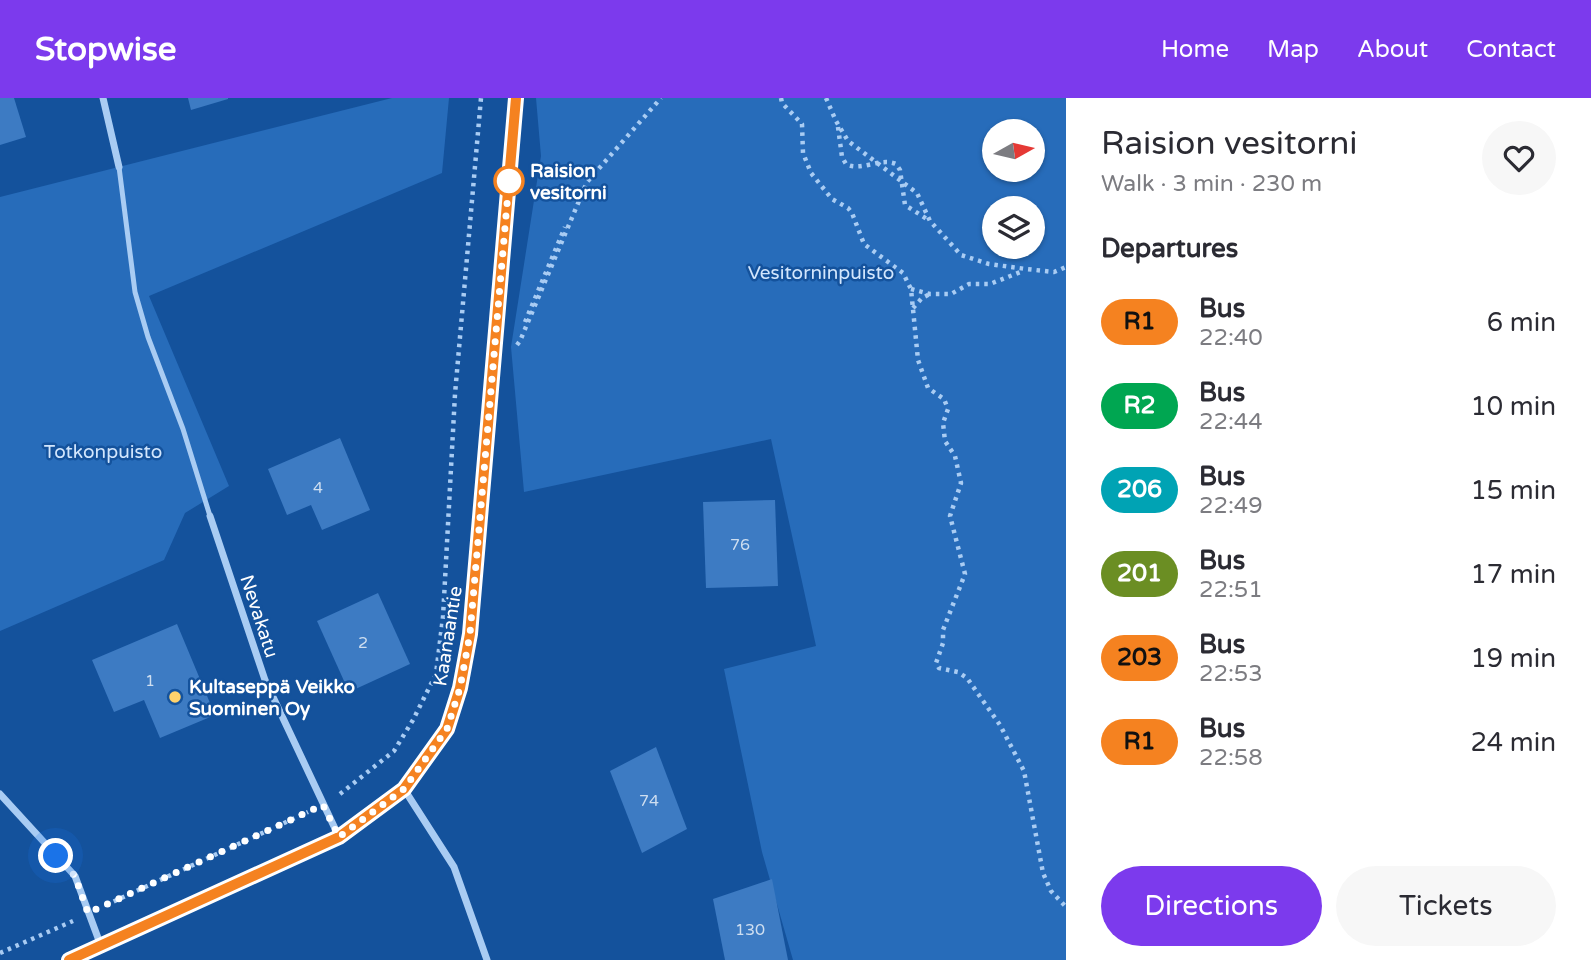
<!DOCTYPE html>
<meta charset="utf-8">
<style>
body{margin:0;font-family:"Varela Round",sans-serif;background:#f7f7f7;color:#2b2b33;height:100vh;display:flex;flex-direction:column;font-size:26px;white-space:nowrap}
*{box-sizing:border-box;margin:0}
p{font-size:23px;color:#7c7c81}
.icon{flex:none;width:38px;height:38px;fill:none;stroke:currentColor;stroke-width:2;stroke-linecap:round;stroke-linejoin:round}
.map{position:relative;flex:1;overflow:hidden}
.drawer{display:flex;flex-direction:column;background:#fff;width:525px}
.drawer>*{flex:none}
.badge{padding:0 14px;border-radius:23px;font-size:24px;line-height:46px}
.needle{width:46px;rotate:82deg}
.controls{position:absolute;left:982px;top:21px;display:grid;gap:14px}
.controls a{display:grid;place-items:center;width:63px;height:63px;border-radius:50%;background:#fff;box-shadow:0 2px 5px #0004;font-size:35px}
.you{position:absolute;width:35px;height:35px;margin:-18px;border:5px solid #fff;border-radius:50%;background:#1a73e8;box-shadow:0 0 0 10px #1a73e833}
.map>.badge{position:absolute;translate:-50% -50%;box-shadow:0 0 0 4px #fff}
h2{padding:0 35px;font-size:26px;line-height:63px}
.round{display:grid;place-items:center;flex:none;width:74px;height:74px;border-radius:37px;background:#f7f7f7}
.head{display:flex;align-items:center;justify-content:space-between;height:119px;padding:0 35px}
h1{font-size:33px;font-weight:600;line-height:52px}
.action{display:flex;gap:14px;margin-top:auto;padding:14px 35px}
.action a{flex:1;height:80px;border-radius:42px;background:#7c3aed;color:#fff;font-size:28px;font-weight:600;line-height:80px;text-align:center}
.action a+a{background:#f7f7f7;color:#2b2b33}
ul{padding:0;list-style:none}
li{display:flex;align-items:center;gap:21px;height:84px;padding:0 35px}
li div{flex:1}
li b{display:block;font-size:26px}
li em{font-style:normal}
li .badge{min-width:77px;font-weight:700;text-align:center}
header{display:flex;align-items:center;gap:42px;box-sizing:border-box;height:98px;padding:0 35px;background:#7c3aed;color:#fff}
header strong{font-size:33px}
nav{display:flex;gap:38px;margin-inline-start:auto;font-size:24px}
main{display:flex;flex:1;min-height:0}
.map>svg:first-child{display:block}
.green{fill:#276cba;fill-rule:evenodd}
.building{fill:#3d7bc3}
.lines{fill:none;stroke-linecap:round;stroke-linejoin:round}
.path{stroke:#a9ccf3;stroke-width:4.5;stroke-dasharray:3.5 5;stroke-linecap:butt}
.service{stroke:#a9ccf3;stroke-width:5}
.minor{stroke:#a9ccf3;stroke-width:7}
.tertiary{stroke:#a9ccf3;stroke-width:12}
.line-casing{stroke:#fff;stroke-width:16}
.line{stroke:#f58220;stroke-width:10}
.walk{stroke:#fff;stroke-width:7;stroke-dasharray:0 12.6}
.stop-dot{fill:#fff;stroke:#f58220;stroke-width:3.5}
.poi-dot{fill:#ffd26c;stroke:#14529c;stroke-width:2.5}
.labels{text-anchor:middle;stroke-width:5;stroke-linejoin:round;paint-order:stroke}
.number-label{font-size:16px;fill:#cedef0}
.stop-label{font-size:19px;font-weight:bold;fill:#fff;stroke:#14529c;text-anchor:start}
.park-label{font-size:19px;fill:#d2e6fd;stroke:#14529c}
.street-label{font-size:19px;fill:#fff;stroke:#14529c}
.poi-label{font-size:19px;font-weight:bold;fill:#fff;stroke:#14529c;text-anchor:start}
</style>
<header>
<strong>Stopwise</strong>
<nav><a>Home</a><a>Map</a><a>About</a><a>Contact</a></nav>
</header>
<main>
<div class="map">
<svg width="1066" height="862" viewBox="0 0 1066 862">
<rect width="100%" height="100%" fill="#14529c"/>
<g class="green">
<polygon points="392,0 449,0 442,75 149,198 229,388 185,415 164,462 0,533 0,99"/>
<path d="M536,0H1066V862H793L762,754L724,571L816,548L771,341L524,394L511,249L541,58ZM994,33H1032V72H994ZM994,110H1032V149H994Z"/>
</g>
<g class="building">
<polygon points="0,0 14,0 26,39 0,47"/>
<polygon points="188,0 228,0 228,1 191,12"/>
<polygon points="340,340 370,412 322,432 311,407 287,417 268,371"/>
<polygon points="775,402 778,488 706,490 703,404"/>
<polygon points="378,495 410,566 349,594 317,523"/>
<polygon points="177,526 215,617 160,640 144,602 114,614 92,562"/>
<polygon points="656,649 687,731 642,755 610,673"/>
<polygon points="772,781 788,862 725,862 713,801"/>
</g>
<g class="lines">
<g class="path">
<polyline points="781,0 782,5 802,26 803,55 811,75 832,101 848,110 852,115 864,146 903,175 911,191 918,262 928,290 944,301 948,311 943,325 945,343 955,358 961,385 950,418 965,476 943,532 943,545 936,565 939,570 958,574 967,580 1000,627 1024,673 1043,775 1051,793 1066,809"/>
<polyline points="826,0 836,23 848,43 917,95 930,123 961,157 989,166 1026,171 1054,174 1066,169"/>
<path d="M838,29L842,59L846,66C861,74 880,59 896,66L900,72L905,107L930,123"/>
<polyline points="911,191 930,196 951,196 969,186 990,186 1023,173"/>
<polyline points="913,210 922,200 930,196"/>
<polyline points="525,224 565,129"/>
<polyline points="517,247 520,243 587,84 661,0"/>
<polyline points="340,696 394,653 413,622 436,576 443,519 455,296 481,0"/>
<polyline points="106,807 308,714"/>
<polyline points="0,855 73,823"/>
</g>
<polyline class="service" points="119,69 135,194 148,239 183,331 210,418"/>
<g class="minor">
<polyline points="103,0 119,69"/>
<polyline points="210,418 265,582 339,739"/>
<polyline points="404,691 454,769 487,862"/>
<polyline points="0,696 75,778 101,848"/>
</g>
<polyline class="tertiary" points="69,862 339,739 404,691 447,630 460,590 470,536 516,0"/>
</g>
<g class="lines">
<g class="line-casing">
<polyline id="line" points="69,862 339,739 404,691 447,631 460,590 470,536 516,0"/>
</g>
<use href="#line" class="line"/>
<polyline class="walk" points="56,758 75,778 88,815 323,707 339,739 404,691 447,631 460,590 470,536 509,83"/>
</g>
<circle class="stop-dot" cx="509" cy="83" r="14"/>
<circle class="poi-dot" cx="175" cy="599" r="7"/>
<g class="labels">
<g class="number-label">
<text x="318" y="395">4</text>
<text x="740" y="452">76</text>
<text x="363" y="550">2</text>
<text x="150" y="588">1</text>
<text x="649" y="708">74</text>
<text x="750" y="837">130</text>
</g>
<g class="stop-label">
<text x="530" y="79">Raision<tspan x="530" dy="22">vesitorni</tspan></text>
</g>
<g class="park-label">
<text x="821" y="181">Vesitorninpuisto</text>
<text x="103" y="360">Totkonpuisto</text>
</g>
<g class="street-label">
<text transform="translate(260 518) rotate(72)" y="7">Nevakatu</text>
<text transform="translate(447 538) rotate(-81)" y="7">Kaanaantie</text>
</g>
<g class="poi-label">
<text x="189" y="595">Kultaseppä Veikko<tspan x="189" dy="22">Suominen Oy</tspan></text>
</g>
</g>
</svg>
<div class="controls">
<a><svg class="needle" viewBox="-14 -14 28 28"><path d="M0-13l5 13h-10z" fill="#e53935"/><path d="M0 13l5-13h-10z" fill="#7c7c81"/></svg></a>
<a><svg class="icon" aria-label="layers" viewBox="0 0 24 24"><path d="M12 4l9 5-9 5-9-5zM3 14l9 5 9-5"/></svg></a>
</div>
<div class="you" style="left:56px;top:758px"></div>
</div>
<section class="drawer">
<div class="head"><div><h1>Raision vesitorni</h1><p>Walk · 3 min · 230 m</p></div><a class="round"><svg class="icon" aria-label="heart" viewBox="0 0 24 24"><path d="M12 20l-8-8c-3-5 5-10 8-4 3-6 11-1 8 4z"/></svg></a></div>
<h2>Departures</h2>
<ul>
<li><span class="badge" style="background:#f58220;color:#111">R1</span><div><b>Bus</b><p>22:40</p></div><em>6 min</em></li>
<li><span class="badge" style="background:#00a651;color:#fff">R2</span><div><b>Bus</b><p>22:44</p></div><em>10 min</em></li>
<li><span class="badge" style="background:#00a3b4;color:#fff">206</span><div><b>Bus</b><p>22:49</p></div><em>15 min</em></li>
<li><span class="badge" style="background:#6b8e23;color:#fff">201</span><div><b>Bus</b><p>22:51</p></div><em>17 min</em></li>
<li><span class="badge" style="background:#f58220;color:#111">203</span><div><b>Bus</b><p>22:53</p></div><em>19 min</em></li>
<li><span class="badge" style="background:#f58220;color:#111">R1</span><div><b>Bus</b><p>22:58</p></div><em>24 min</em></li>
</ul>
<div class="action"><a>Directions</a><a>Tickets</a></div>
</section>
</main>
